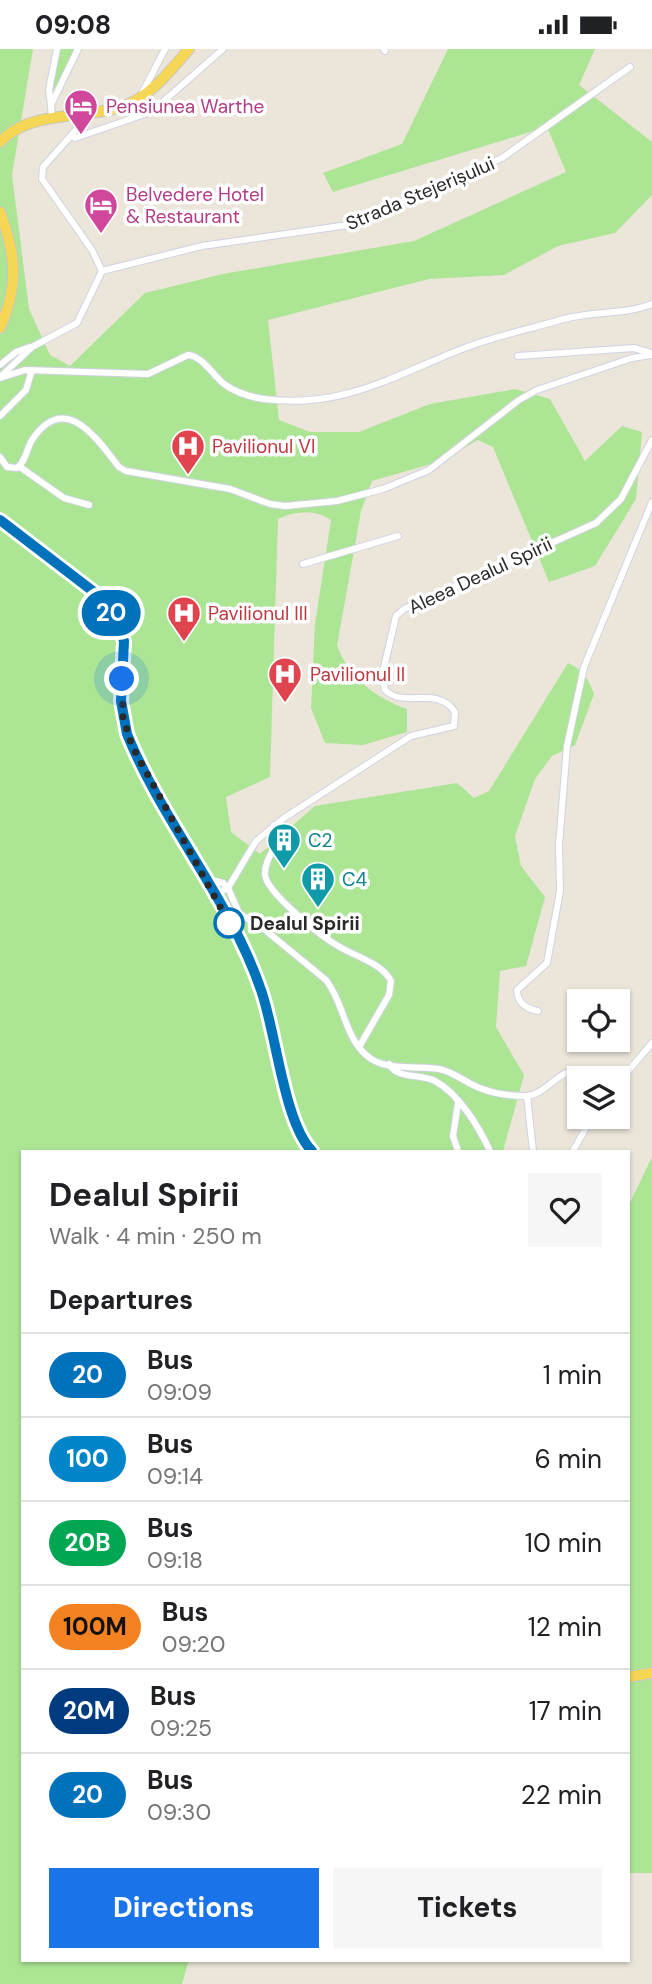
<!DOCTYPE html>
<meta charset="utf-8">
<style>
body{margin:0;font-family:"DM Sans",sans-serif;background:#f6f6f6;color:#202124;height:100vh;display:flex;flex-direction:column;font-size:26px;white-space:nowrap}
*{box-sizing:border-box;margin:0}
p{font-size:23px;color:#757577}
.icon{flex:none;width:38px;height:38px;fill:none;stroke:currentColor;stroke-width:2;stroke-linecap:round;stroke-linejoin:round}
.map{position:relative;flex:1;overflow:hidden}
.drawer{position:absolute;left:21px;top:1101px;width:609px;height:812px;display:flex;flex-direction:column;background:#fff;border-radius:0px;box-shadow:0 2px 5px #0004}
.drawer>*{flex:none}
.badge{padding:0 14px;border-radius:23px;font-size:24px;line-height:46px}
.controls{position:absolute;left:567px;top:940px;display:grid;gap:14px}
.controls a{display:grid;place-items:center;width:63px;height:63px;border-radius:0px;background:#fff;box-shadow:0 2px 5px #0004;font-size:35px}
.you{position:absolute;width:35px;height:35px;margin:-18px;border:5px solid #fff;border-radius:50%;background:#1a73e8;box-shadow:0 0 0 10px #1a73e833}
.map>.badge{position:absolute;translate:-50% -50%;box-shadow:0 0 0 4px #fff}
h2{padding:0 28px;font-size:26px;line-height:63px}
.round{display:grid;place-items:center;flex:none;width:74px;height:74px;border-radius:0px;background:#f6f6f6}
.overview{display:flex;align-items:center;justify-content:space-between;height:119px;padding:0 28px}
h1{font-size:33px;font-weight:700;line-height:52px}
.cta{display:flex;gap:14px;margin-top:auto;padding:14px 28px}
.cta a{flex:1;height:80px;border-radius:0px;background:#1a73e8;color:#fff;font-size:28px;font-weight:700;line-height:80px;text-align:center}
.cta a+a{background:#f6f6f6;color:#202124}
ul{padding:0;list-style:none}
li{display:flex;align-items:center;gap:21px;height:84px;padding:0 28px;border-top:2px solid #e0e0e0}
li div{flex:1}
li b{display:block;font-size:26px}
li em{font-style:normal}
li .badge{min-width:77px;font-weight:700;text-align:center}
.status{display:flex;justify-content:space-between;align-items:center;height:49px;padding:0 35px;background:#fff;direction:ltr}
.status svg{height:19px;fill:currentColor}
.map>svg:first-child{display:block}
.green{fill:#ace594}
.lines{fill:none;stroke-linecap:round;stroke-linejoin:round}
.street-casing{stroke:#d0d2e3;stroke-width:8}
.primary-casing{stroke:#c7c7c7;stroke-width:12}
.street{stroke:#fff;stroke-width:6}
.primary{stroke:#f6d755;stroke-width:10}
.line-casing{stroke:#fff;stroke-width:16}
.line{stroke:#0072bc;stroke-width:10}
.walk{stroke:#292929;stroke-width:7;stroke-dasharray:0 12.6}
.stop-dot{fill:#fff;stroke:#0072bc;stroke-width:3.5}
.labels{text-anchor:middle;stroke-width:7;stroke-linejoin:round;paint-order:stroke}
.hotel-label{font-size:19px;fill:#b23c85;stroke:#fff;text-anchor:start}
.street-label{font-size:19px;fill:#292929;stroke:#fff}
.health-label{font-size:19px;fill:#be3a42;stroke:#fff;text-anchor:start}
.culture-label{font-size:19px;fill:#0d838f;stroke:#fff;text-anchor:start}
.stop-label{font-size:19px;font-weight:bold;fill:#292929;stroke:#fff;text-anchor:start}
</style>
<div class="status"><b>09:08</b><svg viewBox="0 0 49 12"><path d="M0 12V9h3v3zM5 12V6h3v6zM10 12V3h3v9zM15 12V0h3v12zM26 1h20v11H26zM47 4h2v5h-2z"/></svg></div>
<div class="map">
<svg width="652" height="1935" viewBox="0 0 652 1935">
<rect width="100%" height="100%" fill="#ece5da"/>
<g class="green">
<path d="M0,0H33L12,126L29,260L50,306L70,317L145,244L223,225L414,192L566,123L547,78L333,143L323,124L402,95L448,0H595L579,36L652,93V146L615,184L558,197L504,226L429,230L268,271L279,371L310,383H359L430,355L515,340L550,350L585,412L622,377L642,383L636,450L595,517L549,533L493,398L478,391L438,413L372,432L361,462L337,597C349,629 376,649 407,660V683L363,696L325,694L311,659L315,575L331,471C313,460 297,462 278,470L270,728L226,748L231,783L260,805L315,757L457,734L474,749L489,742L568,614C583,621 589,631 594,645L575,696L552,707L535,730L515,787L521,817L545,848L526,917L500,922L496,978L524,1026L503,1102H23V1911H189L182,1935H0Z"/>
<polygon points="60,0 75,0 52,44 50,43"/>
<polygon points="652,1108 652,1824 628,1824 628,1158"/>
</g>
<g class="lines">
<g class="street-casing">
<g id="street">
<polyline points="384,0 385,2"/>
<polyline points="142,44 165,0"/>
<polyline points="51,56 49,41 57,0"/>
<polyline points="91,64 43,118 42,130 92,201 102,222"/>
<polyline points="52,70 51,56 78,0"/>
<polyline points="75,89 145,65 157,58 223,0"/>
<polyline points="518,307 634,299 651,304"/>
<polyline points="0,316 16,303 30,298"/>
<polyline points="0,328 32,298 77,274 102,222 202,197 348,176 502,109 630,18"/>
<path d="M0,329L25,321L148,325L188,306C202,307 213,326 224,335C235,343 250,348 264,350C342,360 393,327 462,300C494,287 530,280 564,270C593,262 624,266 652,255"/>
<polyline points="0,367 26,341 31,324"/>
<path d="M0,408L7,418L17,419C26,412 26,401 32,391C65,341 97,390 119,418L126,422L230,440L270,455L285,457L337,452L383,440L429,421L519,351L537,341L632,309L652,306"/>
<polyline points="20,418 64,449 89,456"/>
<polyline points="303,515 398,487"/>
<path d="M274,776L280,786C276,798 264,812 265,826C267,844 321,887 338,897C354,907 382,914 391,932L389,946L359,998"/>
<polyline points="208,830 223,834 228,839"/>
<path d="M228,839L239,864L265,881L326,931C344,954 344,986 366,1006C384,1023 417,1016 439,1020C453,1023 461,1030 473,1036C489,1044 508,1047 526,1047C546,1046 556,1022 578,1021"/>
<path d="M214,845L228,839L256,792L284,769L411,687L454,677L455,663C437,636 404,660 385,641L382,627L396,567L404,560L596,474L621,450L652,391"/>
<path d="M538,962C526,960 517,953 517,941L547,914L560,842L559,796L567,697L584,618L652,453"/>
<path d="M389,1015C398,1031 420,1024 435,1032C459,1045 479,1078 490,1102"/>
<polyline points="618,1034 652,994"/>
<polyline points="527,1047 533,1102"/>
<polyline points="458,1054 453,1087 458,1102"/>
<polyline points="573,1102 592,1068"/>
</g>
</g>
<g class="primary-casing">
<g id="primary">
<path d="M0,93C30,60 85,71 124,57C151,47 171,21 189,0"/>
<path d="M0,163C16,205 19,237 0,279"/>
<path d="M0,471L94,543L116,571L124,591L121,651L127,685C163,774 230,850 261,941C276,983 284,1074 312,1102"/>
<polyline points="628,1628 652,1624"/>
</g>
</g>
<use href="#street" class="street"/>
<use href="#primary" class="primary"/>
</g>
<g class="lines">
<g class="line-casing">
<path id="line" d="M0,471L94,543L116,571L124,592L121,652L127,685C163,774 230,850 261,941C276,983 284,1074 312,1102"/>
</g>
<use href="#line" class="line"/>
<polyline class="walk" points="122,630 123,668 132,697 229,874"/>
</g>
<defs>
<g id="hotel-pin" transform="scale(1.75)"><path d="M0 17L-7.5 6A9.5 9.5 0 1 1 7.5 6Z" fill="#d1479c" stroke="#fff"/><path d="M-6-4.5h1.5V1H6V5H4.5V3h-9V5H-6ZM-4 0a1.8 1.8 0 1 1 3.6 0ZM.5 0V-2.5h3Q6-2.5 6 0Z" fill="#fff"/></g>
<g id="hospital-pin" transform="scale(1.75)"><path d="M0 17L-7.5 6A9.5 9.5 0 1 1 7.5 6Z" fill="#e0444e" stroke="#fff"/><path d="M-5-5h3v3.5h4V-5h3V5h-3V1.5h-4V5h-3Z" fill="#fff"/></g>
<g id="building-pin" transform="scale(1.75)"><path d="M0 17L-7.5 6A9.5 9.5 0 1 1 7.5 6Z" fill="#0f9aa8" stroke="#fff"/><path d="M-4-6H4V6H1V3H-1V6H-4ZM-2.5-4.3h1.7v1.8h-1.7ZM.8-4.3h1.7v1.8H.8ZM-2.5-1h1.7V.8h-1.7ZM.8-1h1.7V.8H.8Z" fill="#fff"/></g>
</defs>
<g fill-rule="evenodd">
<use href="#hotel-pin" x="81" y="57"/>
<use href="#hotel-pin" x="101" y="156"/>
<use href="#hospital-pin" x="188" y="397"/>
<use href="#hospital-pin" x="184" y="564"/>
<use href="#hospital-pin" x="285" y="625"/>
<use href="#building-pin" x="284" y="791"/>
<use href="#building-pin" x="318" y="830"/>
</g>
<circle class="stop-dot" cx="229" cy="874" r="14"/>
<g class="labels">
<g class="hotel-label">
<text x="106" y="64">Pensiunea Warthe</text>
<text x="126" y="152">Belvedere Hotel<tspan x="126" dy="22">&amp; Restaurant</tspan></text>
</g>
<g class="street-label">
<text transform="translate(420 144) rotate(-23)" y="7">Strada Stejerișului</text>
<text transform="translate(480 526) rotate(-25)" y="7">Aleea Dealul Spirii</text>
</g>
<g class="health-label">
<text x="212" y="404">Pavilionul VI</text>
<text x="208" y="571">Pavilionul III</text>
<text x="310" y="632">Pavilionul II</text>
</g>
<g class="culture-label">
<text x="308" y="798">C2</text>
<text x="342" y="837">C4</text>
</g>
<g class="stop-label">
<text x="250" y="881">Dealul Spirii</text>
</g>
</g>
</svg>
<div class="controls">
<a><svg class="icon" aria-label="locate" viewBox="0 0 24 24"><circle cx="12" cy="12" r="6"/><path d="M12 2v4M12 18v4M2 12h4M18 12h4"/></svg></a>
<a><svg class="icon" aria-label="layers" viewBox="0 0 24 24"><path d="M12 4l9 5-9 5-9-5zM3 14l9 5 9-5"/></svg></a>
</div>
<div class="you" style="left:122px;top:630px"></div>
<b class="badge" style="left:111px;top:564px;background:#0072bc;color:#fff">20</b>
<section class="drawer">
<div class="overview"><div><h1>Dealul Spirii</h1><p>Walk · 4 min · 250 m</p></div><a class="round"><svg class="icon" aria-label="heart" viewBox="0 0 24 24"><path d="M12 20l-8-8c-3-5 5-10 8-4 3-6 11-1 8 4z"/></svg></a></div>
<h2>Departures</h2>
<ul>
<li><span class="badge" style="background:#0072bc;color:#fff">20</span><div><b>Bus</b><p>09:09</p></div><em>1 min</em></li>
<li><span class="badge" style="background:#0085ca;color:#fff">100</span><div><b>Bus</b><p>09:14</p></div><em>6 min</em></li>
<li><span class="badge" style="background:#00a651;color:#fff">20B</span><div><b>Bus</b><p>09:18</p></div><em>10 min</em></li>
<li><span class="badge" style="background:#f58220;color:#111">100M</span><div><b>Bus</b><p>09:20</p></div><em>12 min</em></li>
<li><span class="badge" style="background:#003b80;color:#fff">20M</span><div><b>Bus</b><p>09:25</p></div><em>17 min</em></li>
<li><span class="badge" style="background:#0072bc;color:#fff">20</span><div><b>Bus</b><p>09:30</p></div><em>22 min</em></li>
</ul>
<div class="cta"><a>Directions</a><a>Tickets</a></div>
</section>
</div>
